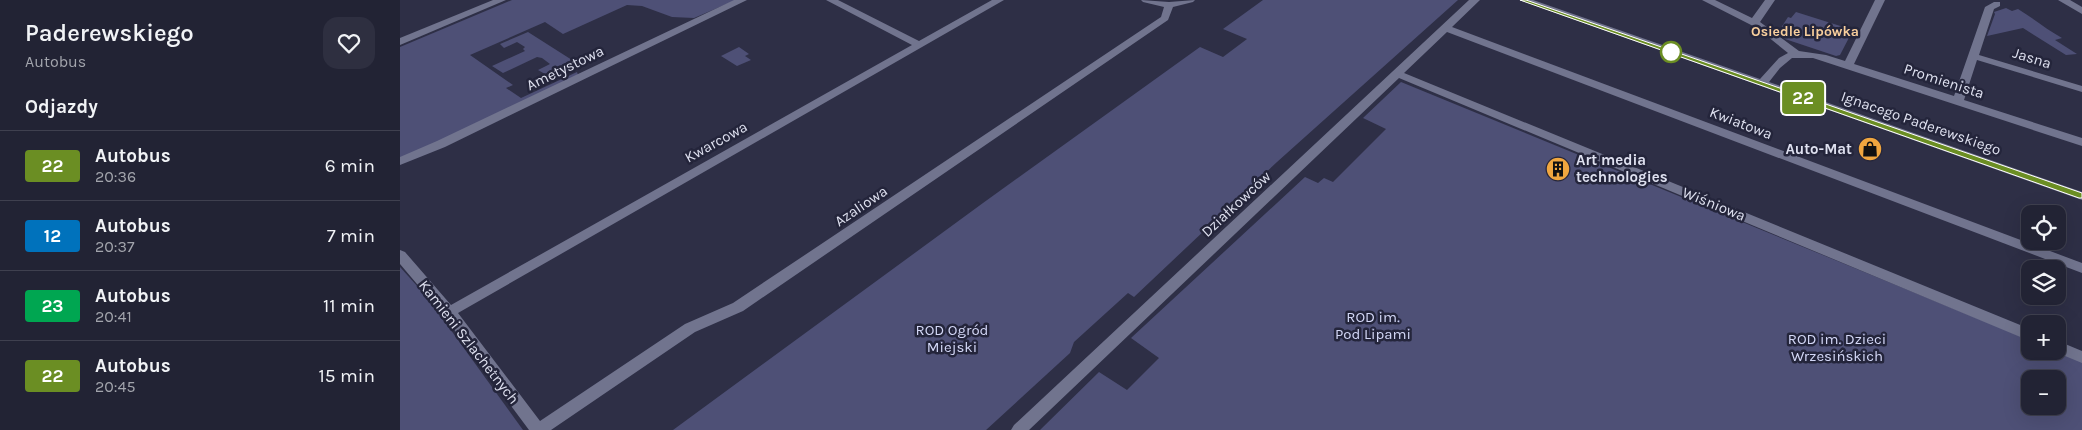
<!DOCTYPE html>
<html lang="pl">
<meta charset="utf-8">
<style>
body{margin:0;font-family:Karla,sans-serif;background:#2e2f40;color:#f1f3f6;height:100vh;display:flex;flex-direction:column;font-size:19px;white-space:nowrap}
*{box-sizing:border-box;margin:0}
p{font-size:16px;color:#a2a4ac}
.icon{flex:none;width:28px;height:28px;fill:none;stroke:currentColor;stroke-width:2;stroke-linecap:round;stroke-linejoin:round}
.map{position:relative;flex:1;overflow:hidden}
.panel{display:flex;flex-direction:column;background:#222334;width:400px}
.panel>*{flex:none}
.badge{padding:0 10px;border-radius:4px;font-size:18px;line-height:32px}
.buttons{position:absolute;left:1621px;top:205px;display:grid;gap:10px}
.buttons a{display:grid;place-items:center;width:45px;height:45px;border-radius:10px;background:#222334;box-shadow:0 5px 20px #0002,0 0 0 1px #3f404f;font-size:25px}
.map>.badge{position:absolute;translate:-50% -50%;box-shadow:0 0 0 2px #fff}
h2{padding:0 25px;font-size:19px;line-height:45px}
.round{display:grid;place-items:center;flex:none;width:52px;height:52px;border-radius:15px;background:#2e2f40}
.summary{display:flex;align-items:center;justify-content:space-between;height:85px;padding:0 25px}
h1{font-size:24px;font-weight:600;line-height:38px}
ul{padding:0;list-style:none}
li{display:flex;align-items:center;gap:15px;height:70px;padding:0 25px;border-top:1px solid #3f404f}
li div{flex:1}
li b{display:block;font-size:19px}
li em{font-style:normal}
li .badge{min-width:55px;font-weight:700;text-align:center}
main{display:flex;flex:1;min-height:0}
.map>svg:first-child{display:block}
.green{fill:#4e5076;fill-rule:evenodd}
.lines{fill:none;stroke-linecap:round;stroke-linejoin:round}
.minor{fill:#71748e;fill-rule:evenodd}
.line{fill:#6b8e23;stroke:#fff}
.stop-dot{fill:#fff;stroke:#6b8e23;stroke-width:2.5}
.labels{text-anchor:middle;stroke-width:5;stroke-linejoin:round;paint-order:stroke}
.far-neighbourhood-label{font-size:14px;font-weight:bold;fill:#f9cf9d;stroke:#24253b}
.street-label{font-size:15px;fill:#dfe1f0;stroke:#24253b}
.poi-label{font-size:15px;font-weight:bold;fill:#dfe1f0;stroke:#24253b;text-anchor:end}
.park-label{font-size:15px;fill:#d4d8f7;stroke:#24253b}
</style>
<main>
<section class="panel">
<div class="summary"><div><h1>Paderewskiego</h1><p>Autobus</p></div><a class="round"><svg class="icon" aria-label="heart" viewBox="0 0 24 24"><path d="M12 20l-8-8c-3-5 5-10 8-4 3-6 11-1 8 4z"/></svg></a></div>
<h2>Odjazdy</h2>
<ul>
<li><span class="badge" style="background:#6b8e23;color:#fff">22</span><div><b>Autobus</b><p>20:36</p></div><em>6 min</em></li>
<li><span class="badge" style="background:#0072bc;color:#fff">12</span><div><b>Autobus</b><p>20:37</p></div><em>7 min</em></li>
<li><span class="badge" style="background:#00a651;color:#fff">23</span><div><b>Autobus</b><p>20:41</p></div><em>11 min</em></li>
<li><span class="badge" style="background:#6b8e23;color:#fff">22</span><div><b>Autobus</b><p>20:45</p></div><em>15 min</em></li>
</ul>
</section>
<div class="map">
<svg width="1682" height="430" viewBox="0 0 1682 430">
<rect width="100%" height="100%" fill="#2e2f46"/>
<g class="green">
<polygon points="112,0 336,0 294,18 272,17 242,6 227,5 163,34 145,22 70,55 113,85 106,88 121,98 177,72 178,75 0,160 0,47"/>
<polygon points="863,0 1058,0 877,162 734,297 728,293 674,342 670,353 586,430 273,430 583,203 800,47 823,57 847,39 823,29"/>
<path d="M1606,8L1612,11L1618,9C1633,18 1646,29 1662,38L1655,40L1677,54L1666,55L1623,28L1587,36L1595,14L1594,12Z"/>
<polygon points="1396,12 1453,30 1440,55 1436,56 1385,39 1377,34 1388,17 1391,18"/>
<polygon points="128,32 172,60 145,74 138,70 150,64 142,58 137,57 103,73 92,66 125,51 123,49 125,47 117,42 104,48 100,44"/>
<polygon points="339,47 349,54 345,56 351,60 337,66 321,56"/>
<path d="M1001,82L1630,340V351H1657L1682,362V430H640L699,372L727,390L759,358L731,338L905,177L918,183L924,178L933,182L986,129L963,118ZM1630,379H1658V406H1630Z"/>
<polygon points="0,267 27,297 123,430 0,430"/>
</g>
<g class="lines">
<g class="minor">
<polygon points="93,0 106,0 0,45 0,38"/>
<polygon points="334,0 347,0 45,147 0,165 0,157 37,141"/>
<polygon points="426,0 438,0 519,41 592,0 604,0 58,313 140,421 285,324 333,303 761,17 764,7 743,2 741,0 769,2 795,0 793,2 773,7 768,20 343,311 295,332 151,430 129,430 44,316 0,264 0,250 5,252 51,305 512,45"/>
<polygon points="1069,0 1080,0 1052,27 1682,263 1682,273 1047,32 1004,73 1630,329 1630,341 999,78 629,430 611,430 614,425"/>
<polygon points="1119,0 1133,0 1360,79 1379,58 1388,53 1357,28 1302,0 1315,0 1352,18 1365,0 1375,0 1360,22 1399,51 1426,55 1445,61 1475,0 1485,0 1454,64 1554,96 1585,7 1594,2 1600,2 1600,6 1594,9 1579,55 1682,86 1682,92 1577,60 1564,100 1682,138 1682,146 1413,58 1392,58 1380,68 1369,82 1682,192 1682,200"/>
<polygon points="1658,0 1670,0 1682,7 1682,14"/>
<polygon points="1658,341 1682,351 1682,363 1653,351 1658,351"/>
</g>
</g>
<polygon class="line" points="1120,0 1126,0 1682,193 1682,198 1679,198"/>
<defs>
<g id="shop-disc" transform="scale(1.25)"><circle r="9.5" fill="#f0a63f" stroke="#24253b"/><path d="M-5-2.5h2.3a2.7 3.5 0 0 1 5.4 0H5L5.5 6h-11ZM-1.5-2.5h3a1.5 2.3 0 0 0-3 0Z" fill="#111"/></g>
<g id="building-disc" transform="scale(1.25)"><circle r="9.5" fill="#f0a63f" stroke="#24253b"/><path d="M-4-6H4V6H1V3H-1V6H-4ZM-2.5-4.3h1.7v1.8h-1.7ZM.8-4.3h1.7v1.8H.8ZM-2.5-1h1.7V.8h-1.7ZM.8-1h1.7V.8H.8Z" fill="#111"/></g>
</defs>
<g fill-rule="evenodd">
<use href="#shop-disc" x="1470" y="149"/>
<use href="#building-disc" x="1158" y="169"/>
</g>
<circle class="stop-dot" cx="1271" cy="52" r="10"/>
<g class="labels">
<g class="far-neighbourhood-label">
<text x="1405" y="36">Osiedle Lipówka</text>
</g>
<g class="street-label">
<text transform="translate(1632 58) rotate(17)" y="5">Jasna</text>
<text transform="translate(165 68) rotate(-26)" y="5">Ametystowa</text>
<text transform="translate(1544 81) rotate(18)" y="5">Promienista</text>
<text transform="translate(1341 123) rotate(21)" y="5">Kwiatowa</text>
<text transform="translate(1521 123) rotate(19)" y="5">Ignacego Paderewskiego</text>
<text transform="translate(316 142) rotate(-29)" y="5">Kwarcowa</text>
<text transform="translate(836 204) rotate(-43)" y="5">Działkowców</text>
<text transform="translate(1314 204) rotate(22)" y="5">Wiśniowa</text>
<text transform="translate(461 206) rotate(-34)" y="5">Azaliowa</text>
<text transform="translate(69 342) rotate(52)" y="5">Kamieni Szlachetnych</text>
</g>
<g class="poi-label">
<text x="1452" y="154">Auto-Mat</text>
<text x="1176" y="165" text-anchor="start">Art media<tspan x="1176" dy="17">technologies</tspan></text>
</g>
<g class="park-label">
<text x="973" y="322">ROD im.<tspan x="973" dy="17">Pod Lipami</tspan></text>
<text x="552" y="335">ROD Ogród<tspan x="552" dy="17">Miejski</tspan></text>
<text x="1437" y="344">ROD im. Dzieci<tspan x="1437" dy="17">Wrzesińskich</tspan></text>
</g>
</g>
</svg>
<div class="buttons">
<a><svg class="icon" aria-label="locate" viewBox="0 0 24 24"><circle cx="12" cy="12" r="6"/><path d="M12 2v4M12 18v4M2 12h4M18 12h4"/></svg></a>
<a><svg class="icon" aria-label="layers" viewBox="0 0 24 24"><path d="M12 4l9 5-9 5-9-5zM3 14l9 5 9-5"/></svg></a>
<a>+</a>
<a>−</a>
</div>
<b class="badge" style="left:1403px;top:98px;background:#6b8e23;color:#fff">22</b>
</div>
</main>
